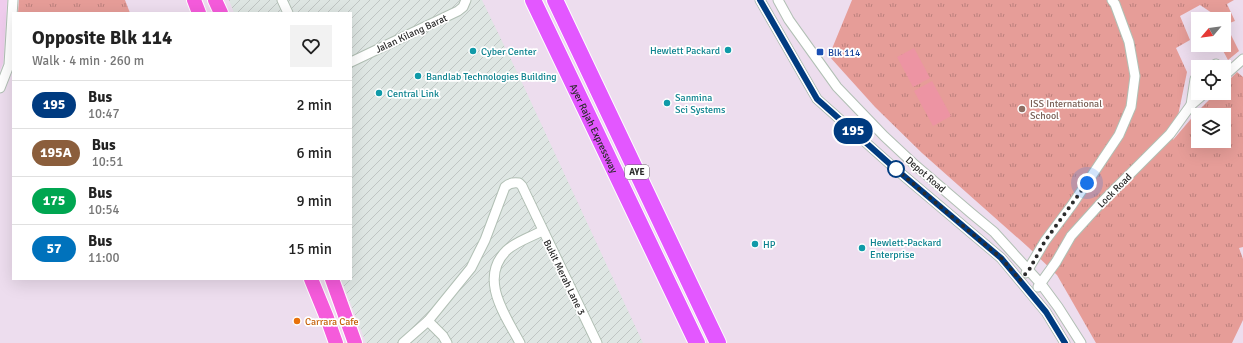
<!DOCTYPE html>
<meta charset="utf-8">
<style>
body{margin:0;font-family:Signika,sans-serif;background:#f2f2f2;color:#222;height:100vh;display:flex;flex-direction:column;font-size:15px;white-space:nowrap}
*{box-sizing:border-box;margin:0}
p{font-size:13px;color:#767676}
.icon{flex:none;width:22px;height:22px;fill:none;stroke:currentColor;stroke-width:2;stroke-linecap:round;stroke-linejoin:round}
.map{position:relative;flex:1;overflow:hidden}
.sheet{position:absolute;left:12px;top:12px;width:340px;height:268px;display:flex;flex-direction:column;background:#fff;border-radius:0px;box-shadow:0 4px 16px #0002}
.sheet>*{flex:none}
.badge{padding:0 8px;border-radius:13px;font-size:14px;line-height:26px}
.needle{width:26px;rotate:241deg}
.tools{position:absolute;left:1191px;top:12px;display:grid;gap:8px}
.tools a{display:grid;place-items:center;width:40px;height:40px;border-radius:0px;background:#fff;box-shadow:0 4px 16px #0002;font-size:20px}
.you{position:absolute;width:20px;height:20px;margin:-10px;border:3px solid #fff;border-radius:50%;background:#1a73e8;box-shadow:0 0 0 6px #1a73e833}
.map>.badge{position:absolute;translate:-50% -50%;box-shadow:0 0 0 2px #fff}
.round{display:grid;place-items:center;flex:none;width:42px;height:42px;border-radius:0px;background:#f2f2f2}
.head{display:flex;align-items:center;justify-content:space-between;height:68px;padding:0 20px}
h1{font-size:19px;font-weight:700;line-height:30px}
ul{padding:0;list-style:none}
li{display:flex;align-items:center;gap:12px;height:48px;padding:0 20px;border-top:1px solid #e0e0e0}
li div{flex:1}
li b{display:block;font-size:15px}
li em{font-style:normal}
li .badge{min-width:44px;font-weight:700;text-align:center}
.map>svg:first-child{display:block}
.industrial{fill:url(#industrial-furrows)}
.education{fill:#efcced}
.grass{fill:#e69d98}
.park{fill:url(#park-tufts);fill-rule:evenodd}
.pitch{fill:#ed94a3}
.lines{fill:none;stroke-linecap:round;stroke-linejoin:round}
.minor-casing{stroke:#b1bfb4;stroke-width:11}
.primary-casing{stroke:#fff;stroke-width:16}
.motorway-casing{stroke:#fff;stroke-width:18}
.minor{stroke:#fff;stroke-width:9}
.primary{stroke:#f55bdb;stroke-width:14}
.motorway{stroke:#e357ff;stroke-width:16}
.line-casing{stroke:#fff;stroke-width:9}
.line{stroke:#003b80;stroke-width:6}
.walk{stroke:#2b2b2b;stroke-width:4;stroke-dasharray:0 7.2}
.culture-dot{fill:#0f9aa8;stroke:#fff;stroke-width:1.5}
.transit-dot{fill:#1a4fb4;stroke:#fff;stroke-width:1.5}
.education-dot{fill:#8d6e63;stroke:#fff;stroke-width:1.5}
.stop-dot{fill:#fff;stroke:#003b80;stroke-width:2}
.food-dot{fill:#e8710a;stroke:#fff;stroke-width:1.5}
.labels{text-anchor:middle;stroke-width:3.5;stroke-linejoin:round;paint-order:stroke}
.shield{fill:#fff;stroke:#6b6b6b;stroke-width:1}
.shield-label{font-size:9px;font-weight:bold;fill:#2b2b2b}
.street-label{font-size:10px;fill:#2b2b2b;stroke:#fff}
.culture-label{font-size:10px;fill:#0d838f;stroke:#fff;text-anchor:start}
.transit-label{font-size:10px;fill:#164399;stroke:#fff;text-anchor:start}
.education-label{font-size:10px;fill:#785e54;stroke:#fff;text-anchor:start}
.food-label{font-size:10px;fill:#c56008;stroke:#fff;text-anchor:start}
</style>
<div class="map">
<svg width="1243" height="343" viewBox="0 0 1243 343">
<defs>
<pattern id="industrial-furrows" width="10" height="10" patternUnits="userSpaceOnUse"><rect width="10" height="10" fill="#dee6e3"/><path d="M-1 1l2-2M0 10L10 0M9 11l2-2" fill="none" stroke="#bfc5c3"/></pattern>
<pattern id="park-tufts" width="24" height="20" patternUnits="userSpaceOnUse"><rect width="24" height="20" fill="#e69d98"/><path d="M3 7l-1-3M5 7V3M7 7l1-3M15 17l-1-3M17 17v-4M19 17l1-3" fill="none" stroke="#bb807c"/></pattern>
</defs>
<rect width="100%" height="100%" fill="#edddee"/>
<polygon class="industrial" points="229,0 482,0 518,74 643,343 366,343 341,279 351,279 351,13 234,13"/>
<polygon class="education" points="0,0 7,0 3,63 0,70"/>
<polygon class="grass" points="1227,27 1239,51 1228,60 1220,45 1224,45 1224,29"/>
<g class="park">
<polygon points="19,0 125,0 130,13 18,13"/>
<path d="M852,0H1234L1227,4L1235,21L1224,25V19H1216L1212,13L1200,5L1180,16L1190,40L1176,48L1187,72L1173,140L1196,113L1216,93H1224V85L1237,72L1243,77V247L1239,248L1243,259V320L1232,343H1096L1057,275L1028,247L922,153L875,107L829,56ZM1198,115H1224V141H1198Z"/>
</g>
<g class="pitch">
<polygon points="914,48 930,78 913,87 897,57"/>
<polygon points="932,81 951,116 933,126 914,91"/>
</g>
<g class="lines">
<g class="minor-casing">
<g id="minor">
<polyline points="282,0 288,13"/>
<polyline points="760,0 817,99 891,165 1001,258 1046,312 1065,343"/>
<polyline points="778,0 789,20 837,87 884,136 915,165 971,213 994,232 1041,284 1058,307 1081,343"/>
<polyline points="351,62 458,11 463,7 466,0"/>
<polyline points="1212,67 1216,64"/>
<polyline points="1224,76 1243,59"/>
<polyline points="0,88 9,65 13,0"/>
<polyline points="1191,105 1195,79 1198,77"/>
<polyline points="1026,273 1045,241 1072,205 1119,135 1131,107 1135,76 1129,42 1115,4 1112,0"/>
<polyline points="1038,287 1056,262 1071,236 1100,204 1170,134 1191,105 1205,93"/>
<polyline points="428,321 443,336 447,343"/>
<path d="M403,343L428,321L471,268L485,240L505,187C509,183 513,182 519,183L522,186L597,343"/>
<path d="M520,343C505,315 478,278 507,250C517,241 531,237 542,231"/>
</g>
</g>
<g class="primary-casing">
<g id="primary">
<polyline points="194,0 199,13"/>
<polyline points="215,0 221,13"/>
<polyline points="311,279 327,318 336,343"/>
<polyline points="332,279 355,343"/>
</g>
</g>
<g class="motorway-casing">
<g id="motorway">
<path id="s1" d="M533,0L697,343"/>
<polyline points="555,0 718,343"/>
</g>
</g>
<use href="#minor" class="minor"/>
<use href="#primary" class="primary"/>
<use href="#motorway" class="motorway"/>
</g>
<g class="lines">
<g class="line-casing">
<polyline id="line" points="760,0 817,99 891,165 1001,258 1046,312 1065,343"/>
</g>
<use href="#line" class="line"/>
<polyline class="walk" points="896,169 891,165 1001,258 1020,280 1029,270 1045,241 1087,183"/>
</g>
<g class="culture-dot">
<circle cx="728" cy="50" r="4"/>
<circle cx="473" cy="51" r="4"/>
<circle cx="418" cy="76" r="4"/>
<circle cx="379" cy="93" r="4"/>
<circle cx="667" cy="103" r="4"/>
<circle cx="755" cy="244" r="4"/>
<circle cx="862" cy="248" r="4"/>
</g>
<rect class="transit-dot" x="816" y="48" width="8" height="8" rx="2"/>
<circle class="education-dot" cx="1022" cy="109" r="4"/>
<circle class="stop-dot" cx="896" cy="169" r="8"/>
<circle class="food-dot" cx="297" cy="321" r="4"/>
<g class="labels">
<rect class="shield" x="625" y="165" width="24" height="14" rx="3"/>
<g class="shield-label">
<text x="637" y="175">AYE</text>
</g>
<g class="street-label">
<text transform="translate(411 33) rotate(-25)" y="4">Jalan Kilang Barat</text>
<text dy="4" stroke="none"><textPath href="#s1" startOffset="142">Ayer Rajah Expressway</textPath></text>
<text transform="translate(926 174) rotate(41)" y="4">Depot Road</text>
<text transform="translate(1114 190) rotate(-45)" y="4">Lock Road</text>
<text transform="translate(565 277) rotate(64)" y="4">Bukit Merah Lane 3</text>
</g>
<g class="culture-label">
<text x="720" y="54" text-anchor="end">Hewlett Packard</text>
<text x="481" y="55">Cyber Center</text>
<text x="426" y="80">Bandlab Technologies Building</text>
<text x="387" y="97">Central Link</text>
<text x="675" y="101">Sanmina<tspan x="675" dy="12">Sci Systems</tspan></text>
<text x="870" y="246">Hewlett-Packard<tspan x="870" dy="12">Enterprise</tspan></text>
<text x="763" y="248">HP</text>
</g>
<g class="transit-label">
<text x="828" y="56">Blk 114</text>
</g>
<g class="education-label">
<text x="1030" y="107">ISS International<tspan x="1030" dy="12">School</tspan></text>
</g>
<g class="food-label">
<text x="305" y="325">Carrara Cafe</text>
</g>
</g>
</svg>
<div class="tools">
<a><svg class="needle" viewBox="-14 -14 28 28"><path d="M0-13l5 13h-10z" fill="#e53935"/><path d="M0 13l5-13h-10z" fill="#767676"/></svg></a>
<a><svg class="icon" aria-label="locate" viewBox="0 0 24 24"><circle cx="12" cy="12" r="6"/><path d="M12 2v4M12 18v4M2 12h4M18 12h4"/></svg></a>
<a><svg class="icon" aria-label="layers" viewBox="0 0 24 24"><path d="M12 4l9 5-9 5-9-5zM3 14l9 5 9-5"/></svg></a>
</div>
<div class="you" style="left:1087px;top:183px"></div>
<b class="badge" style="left:853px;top:131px;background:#003b80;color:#fff">195</b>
<section class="sheet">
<div class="head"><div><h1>Opposite Blk 114</h1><p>Walk · 4 min · 260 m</p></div><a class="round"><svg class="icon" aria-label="heart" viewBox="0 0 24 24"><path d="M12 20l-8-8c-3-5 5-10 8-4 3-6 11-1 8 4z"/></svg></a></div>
<ul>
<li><span class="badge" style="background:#003b80;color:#fff">195</span><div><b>Bus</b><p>10:47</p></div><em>2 min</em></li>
<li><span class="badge" style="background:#8b5e3c;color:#fff">195A</span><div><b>Bus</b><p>10:51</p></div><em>6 min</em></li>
<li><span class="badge" style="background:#00a651;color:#fff">175</span><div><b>Bus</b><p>10:54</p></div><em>9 min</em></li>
<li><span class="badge" style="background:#0072bc;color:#fff">57</span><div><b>Bus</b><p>11:00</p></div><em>15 min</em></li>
</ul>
</section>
</div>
